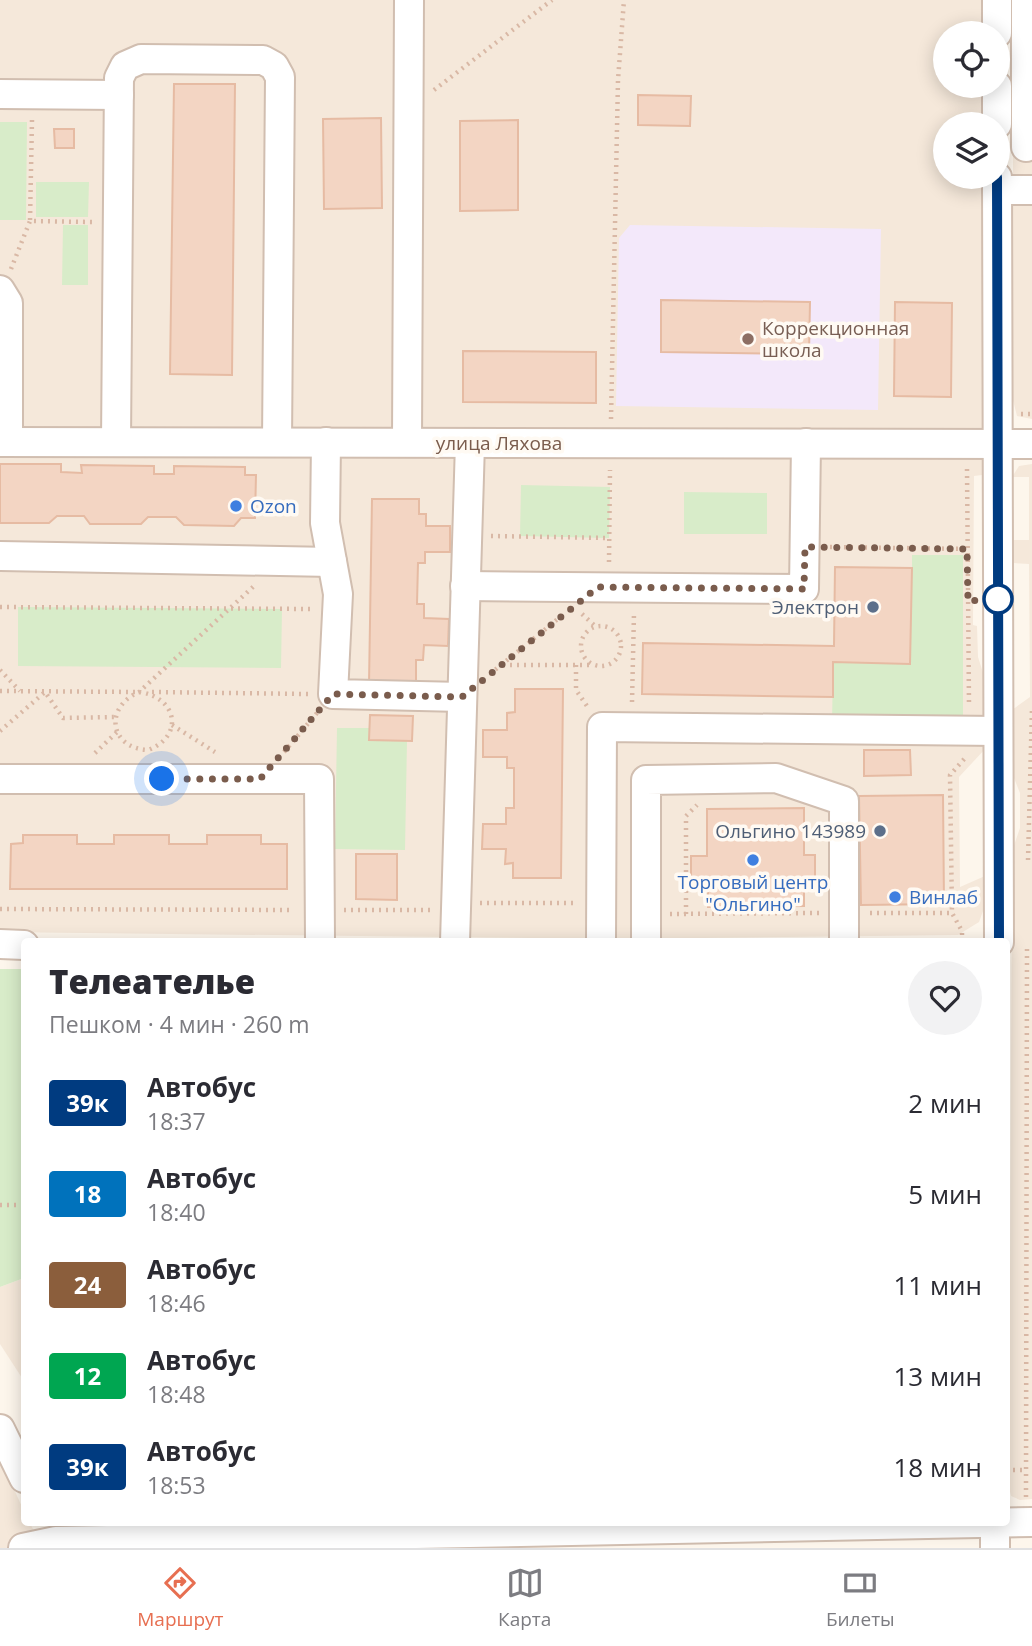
<!DOCTYPE html>
<html lang="ru">
<meta charset="utf-8">
<style>
body{margin:0;font-family:"Open Sans",sans-serif;background:#f2f2f3;color:#2b2b33;height:100vh;display:flex;flex-direction:column;font-size:26px;white-space:nowrap}
*{box-sizing:border-box;margin:0}
p{font-size:23px;color:#7c7c81}
.icon{flex:none;width:38px;height:38px;fill:none;stroke:currentColor;stroke-width:2;stroke-linecap:round;stroke-linejoin:round}
.map{position:relative;flex:1;overflow:hidden}
.panel{position:absolute;left:21px;top:938px;width:989px;height:588px;display:flex;flex-direction:column;background:#fff;border-radius:7px;box-shadow:0 4px 18px #0003}
.panel>*{flex:none}
.badge{padding:0 14px;border-radius:5px;font-size:24px;line-height:46px}
.controls{position:absolute;left:933px;top:21px;display:grid;gap:14px}
.controls a{display:grid;place-items:center;width:77px;height:77px;border-radius:50%;background:#fff;box-shadow:0 4px 18px #0003;font-size:35px}
.you{position:absolute;width:35px;height:35px;margin:-18px;border:5px solid #fff;border-radius:50%;background:#1a73e8;box-shadow:0 0 0 10px #1a73e833}
.map>.badge{position:absolute;translate:-50% -50%;box-shadow:0 0 0 4px #fff}
.round{display:grid;place-items:center;flex:none;width:74px;height:74px;border-radius:37px;background:#f2f2f3}
.head{display:flex;align-items:center;justify-content:space-between;height:119px;padding:0 28px}
h1{font-size:33px;font-weight:800;line-height:52px}
ul{padding:0;list-style:none}
li{display:flex;align-items:center;gap:21px;height:91px;padding:0 28px}
li div{flex:1}
li b{display:block;font-size:26px}
li em{font-style:normal}
li .badge{min-width:77px;font-weight:700;text-align:center}
.dock{display:flex;justify-content:space-around;align-items:center;height:98px;border-top:2px solid #e1e1e2;background:#fff;font-size:19px;color:#7c7c81}
.dock a{display:grid;justify-items:center;gap:4px}
.dock .on{color:#e76f51}
.map>svg:first-child{display:block}
.residential{fill:#f5e8da}
.education{fill:#f3e8fa}
.green{fill:#d8ecc9}
.building{fill:#f3d5c3;stroke:#e6bba3;stroke-width:2}
.lines{fill:none;stroke-linecap:round;stroke-linejoin:round}
.minor-casing{stroke:#d1beb0;stroke-width:32}
.path{stroke:#d9b8a5;stroke-width:4.5;stroke-dasharray:2 5;stroke-linecap:butt}
.minor{stroke:#fff;stroke-width:28}
.line-casing{stroke:#fff;stroke-width:16}
.line{stroke:#003b80;stroke-width:10}
.walk{stroke:#7a5c4d;stroke-width:7;stroke-dasharray:0 12.6}
.education-dot{fill:#8d6e63;stroke:#fffaf3;stroke-width:2.5}
.shop-dot{fill:#3f7fe0;stroke:#fffaf3;stroke-width:2.5}
.stop-dot{fill:#fff;stroke:#003b80;stroke-width:3.5}
.service-dot{fill:#5c6f8a;stroke:#fffaf3;stroke-width:2.5}
.labels{text-anchor:middle;stroke-width:7;stroke-linejoin:round;paint-order:stroke}
.education-label{font-size:19px;fill:#785e54;stroke:#fffaf3;text-anchor:start}
.street-label{font-size:19px;fill:#7a5c4d;stroke:#fffaf3}
.shop-label{font-size:19px;fill:#366cbe;stroke:#fffaf3;text-anchor:start}
.service-label{font-size:19px;fill:#4e5e75;stroke:#fffaf3;text-anchor:end}
</style>
<div class="map">
<svg width="1032" height="1548" viewBox="0 0 1032 1548">
<rect width="100%" height="100%" fill="#fdf6ec"/>
<g class="residential">
<polygon points="0,0 984,0 984,33 945,33 945,86 984,86 984,124 945,124 945,177 984,177 982,475 974,476 973,625 977,626 978,657 987,685 986,748 959,777 960,887 985,876 983,911 979,922 958,935 621,939 0,932"/>
<polygon points="1013,0 1032,0 1032,419 1017,416 1013,400"/>
<polygon points="1032,464 1032,1499 1020,1500 1011,1496 1009,1487 1012,851 1020,828 1020,793 1012,773 1012,710 1030,697 1029,564 1012,563 1012,540 1029,540 1029,477 1012,477 1019,466"/>
<polygon points="24,1278 24,1381 0,1344 0,1287"/>
<polygon points="0,1459 24,1511 24,1522 30,1523 42,1548 0,1548"/>
</g>
<polygon class="education" points="630,225 881,229 878,410 616,406 619,238"/>
<g class="green">
<polygon points="0,122 27,122 26,220 0,220"/>
<polygon points="36,182 89,182 88,217 36,217"/>
<polygon points="63,225 88,225 88,285 62,285"/>
<polygon points="521,485 610,487 609,538 520,536"/>
<polygon points="684,492 767,493 767,534 684,534"/>
<polygon points="912,555 963,555 963,723 832,722 835,567 912,568"/>
<polygon points="18,607 282,609 281,668 18,666"/>
<polygon points="337,728 369,728 369,740 407,741 405,850 335,849"/>
<polygon points="0,969 24,969 24,1278 0,1287"/>
</g>
<g class="building">
<polygon points="174,84 235,84 232,375 170,374"/>
<polygon points="638,95 691,96 690,126 638,125"/>
<polygon points="381,118 382,208 324,209 323,119"/>
<polygon points="518,120 518,210 460,211 460,121"/>
<polygon points="54,129 74,129 74,148 55,148"/>
<polygon points="661,300 810,302 809,354 661,352"/>
<polygon points="895,302 952,303 951,397 894,396"/>
<polygon points="463,351 596,352 596,403 463,402"/>
<polygon points="0,464 61,464 61,472 82,473 81,465 154,466 154,474 174,474 174,466 245,467 245,475 256,475 255,518 241,518 234,526 184,525 176,517 148,517 141,524 90,524 84,516 57,516 49,523 0,523"/>
<polygon points="372,499 419,499 419,514 426,514 426,526 450,526 450,552 425,552 425,563 418,563 417,604 424,604 424,618 449,619 448,646 424,645 423,660 416,660 416,685 369,684"/>
<polygon points="835,567 912,568 910,664 833,662 833,697 642,694 643,643 834,646"/>
<polygon points="515,689 563,689 561,878 513,878 513,863 505,864 506,849 482,849 483,824 506,824 506,808 514,808 514,768 507,768 507,757 483,757 483,730 507,730 507,713 515,712"/>
<polygon points="370,715 413,716 412,741 369,740"/>
<polygon points="864,750 910,750 911,775 864,776"/>
<polygon points="943,795 944,904 861,905 859,796"/>
<polygon points="804,808 804,855 815,855 815,889 804,889 804,906 708,907 708,889 691,889 691,856 707,856 707,809"/>
<polygon points="23,835 77,835 77,844 114,844 114,835 169,835 169,844 207,844 207,835 261,835 261,844 287,844 287,889 10,889 11,844 23,843"/>
<polygon points="356,854 397,854 397,900 356,899"/>
</g>
<g class="lines">
<g class="minor-casing">
<g id="minor">
<polyline points="997,33 997,0"/>
<polyline points="0,94 119,95"/>
<polyline points="997,124 997,86"/>
<polyline points="1026,147 1026,0"/>
<polyline points="997,177 999,942"/>
<polyline points="997,190 1032,190"/>
<polyline points="0,290 8,303 8,442"/>
<polyline points="0,442 1032,444"/>
<polyline points="116,442 119,78 125,66 141,59 263,60 274,66 280,77 277,442"/>
<polyline points="326,442 325,523 338,594 333,694 462,697"/>
<polyline points="407,442 409,0"/>
<polyline points="0,556 332,562"/>
<polyline points="465,586 804,589 806,443"/>
<polyline points="0,779 319,779 320,942"/>
<polyline points="455,942 470,443"/>
<polyline points="601,942 602,727 998,731"/>
<polyline points="646,942 646,780 776,778 844,801 844,942"/>
<polyline points="0,944 24,945"/>
<polyline points="0,1429 24,1478"/>
<polyline points="23,1548 56,1541 1032,1522"/>
<polyline points="995,1548 995,1522"/>
</g>
</g>
<g class="path">
<polyline points="434,90 552,0"/>
<polyline points="32,120 30,221 92,222"/>
<polyline points="11,269 30,221"/>
<polyline points="1021,414 1032,414"/>
<polyline points="611,419 618,80 624,0"/>
<polyline points="967,469 969,705"/>
<polyline points="491,536 609,538"/>
<polyline points="830,547 968,549"/>
<polyline points="609,562 610,470"/>
<polyline points="0,607 311,609"/>
<polyline points="582,614 595,626"/>
<circle cx="601" cy="646" r="20"/>
<polyline points="503,665 593,665"/>
<polyline points="576,665 576,690 587,706"/>
<polyline points="0,670 20,691"/>
<polyline points="490,674 564,614"/>
<polyline points="0,691 137,692"/>
<path d="M139,692C177,697 185,736 148,750C109,748 104,707 139,692L254,586"/>
<polyline points="152,692 308,694"/>
<polyline points="632,702 634,613"/>
<polyline points="172,725 215,752"/>
<polyline points="0,731 45,692 63,718 115,717"/>
<polyline points="284,752 317,713"/>
<polyline points="95,753 117,732"/>
<polyline points="1028,860 1032,708"/>
<polyline points="480,903 576,903"/>
<polyline points="0,909 293,910"/>
<polyline points="344,910 430,910"/>
<polyline points="870,913 952,913"/>
<polyline points="670,914 819,913"/>
<polyline points="686,914 686,816 697,805"/>
<polyline points="962,942 962,931 952,913 950,775 965,758"/>
<polyline points="0,1205 24,1205"/>
<polyline points="1006,1470 1026,1470"/>
<polyline points="1026,1497 1027,946"/>
</g>
<use href="#minor" class="minor"/>
</g>
<g class="lines">
<g class="line-casing">
<polyline id="line" points="997,177 999,942"/>
</g>
<use href="#line" class="line"/>
<polyline class="walk" points="162,779 260,779 333,694 462,697 598,587 804,589 805,547 967,549 968,601 998,599"/>
</g>
<circle class="education-dot" cx="748" cy="339" r="7"/>
<g class="shop-dot">
<circle cx="236" cy="506" r="7"/>
<circle cx="753" cy="860" r="7"/>
<circle cx="895" cy="897" r="7"/>
</g>
<circle class="stop-dot" cx="998" cy="599" r="14"/>
<g class="service-dot">
<circle cx="873" cy="607" r="7"/>
<circle cx="880" cy="831" r="7"/>
</g>
<g class="labels">
<g class="education-label">
<text x="762" y="335">Коррекционная<tspan x="762" dy="22">школа</tspan></text>
</g>
<g class="street-label">
<text x="499" y="450">улица Ляхова</text>
</g>
<g class="shop-label">
<text x="250" y="513">Ozon</text>
<text x="753" y="889" text-anchor="middle">Торговый центр<tspan x="753" dy="22">"Ольгино"</tspan></text>
<text x="909" y="904">Винлаб</text>
</g>
<g class="service-label">
<text x="859" y="614">Электрон</text>
<text x="866" y="838">Ольгино 143989</text>
</g>
</g>
</svg>
<div class="controls">
<a><svg class="icon" aria-label="locate" viewBox="0 0 24 24"><circle cx="12" cy="12" r="6"/><path d="M12 2v4M12 18v4M2 12h4M18 12h4"/></svg></a>
<a><svg class="icon" aria-label="layers" viewBox="0 0 24 24"><path d="M12 4l9 5-9 5-9-5zM3 14l9 5 9-5"/></svg></a>
</div>
<div class="you" style="left:162px;top:779px"></div>
<section class="panel">
<div class="head"><div><h1>Телеателье</h1><p>Пешком · 4 мин · 260 m</p></div><a class="round"><svg class="icon" aria-label="heart" viewBox="0 0 24 24"><path d="M12 20l-8-8c-3-5 5-10 8-4 3-6 11-1 8 4z"/></svg></a></div>
<ul>
<li><span class="badge" style="background:#003b80;color:#fff">39к</span><div><b>Автобус</b><p>18:37</p></div><em>2 мин</em></li>
<li><span class="badge" style="background:#0072bc;color:#fff">18</span><div><b>Автобус</b><p>18:40</p></div><em>5 мин</em></li>
<li><span class="badge" style="background:#8b5e3c;color:#fff">24</span><div><b>Автобус</b><p>18:46</p></div><em>11 мин</em></li>
<li><span class="badge" style="background:#00a651;color:#fff">12</span><div><b>Автобус</b><p>18:48</p></div><em>13 мин</em></li>
<li><span class="badge" style="background:#003b80;color:#fff">39к</span><div><b>Автобус</b><p>18:53</p></div><em>18 мин</em></li>
</ul>
</section>
</div>
<nav class="dock">
<a class="on"><svg class="icon" aria-label="directions" viewBox="0 0 24 24"><path d="M12 3l9 9-9 9-9-9zM9 14v-3h6M13 9l2 2-2 2"/></svg>Маршрут</a>
<a><svg class="icon" aria-label="map" viewBox="0 0 24 24"><path d="M3 6l6-2 6 2 6-2v14l-6 2-6-2-6 2zM9 4v14M15 6v14"/></svg>Карта</a>
<a><svg class="icon" aria-label="tickets" viewBox="0 0 24 24"><path d="M3 7h18v10H3zM15 7v10"/></svg>Билеты</a>
</nav>
